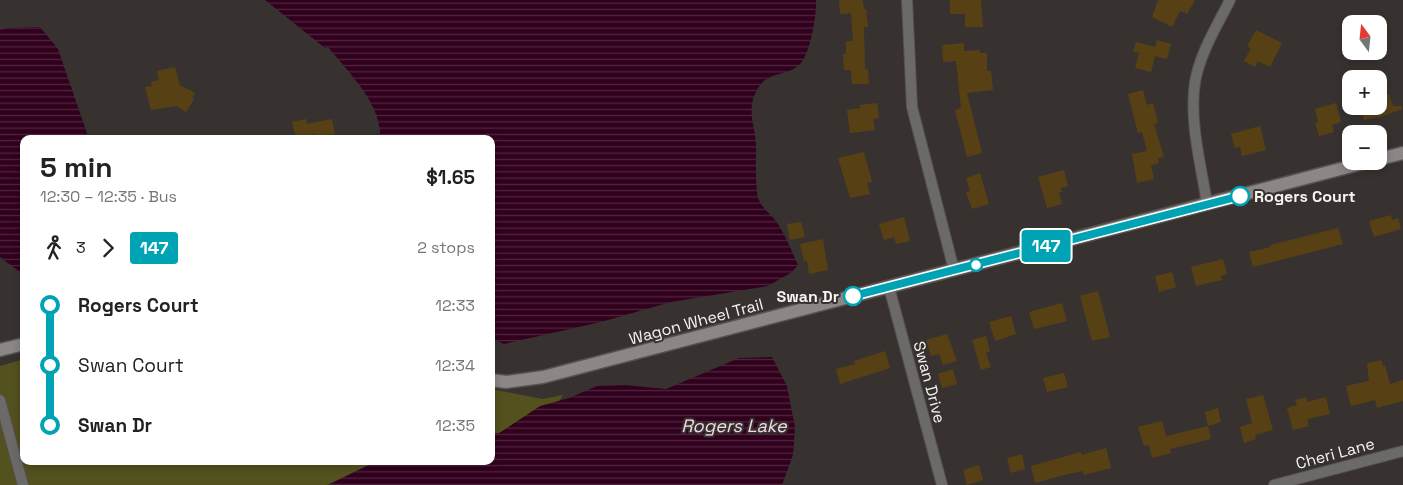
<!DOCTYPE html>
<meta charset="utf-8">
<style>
body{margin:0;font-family:"Space Grotesk",sans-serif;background:#f2f2f2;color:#222;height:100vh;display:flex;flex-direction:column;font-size:19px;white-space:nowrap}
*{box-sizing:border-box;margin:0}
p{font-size:16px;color:#767676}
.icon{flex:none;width:28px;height:28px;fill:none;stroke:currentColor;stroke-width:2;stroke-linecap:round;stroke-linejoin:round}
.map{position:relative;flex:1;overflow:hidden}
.drawer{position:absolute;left:20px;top:135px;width:475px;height:330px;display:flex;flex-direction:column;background:#fff;border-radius:10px;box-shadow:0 2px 8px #0003}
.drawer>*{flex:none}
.badge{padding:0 10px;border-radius:4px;font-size:18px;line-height:32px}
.needle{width:32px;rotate:345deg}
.buttons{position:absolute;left:1342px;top:15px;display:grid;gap:10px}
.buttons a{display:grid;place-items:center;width:45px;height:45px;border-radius:10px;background:#fff;box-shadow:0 2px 8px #0003;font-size:25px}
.map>.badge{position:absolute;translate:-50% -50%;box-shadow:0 0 0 2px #fff}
.legs{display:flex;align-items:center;gap:8px;height:55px;padding:0 20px;font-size:16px}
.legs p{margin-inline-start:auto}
.head{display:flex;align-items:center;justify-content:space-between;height:85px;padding:0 20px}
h1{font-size:28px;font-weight:700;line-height:38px}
ul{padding:0 20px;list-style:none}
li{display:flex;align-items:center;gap:18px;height:60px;font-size:19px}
li i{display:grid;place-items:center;width:8px;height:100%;margin:0 6px;background:currentColor}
li i::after{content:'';width:12px;height:12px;margin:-6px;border:4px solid;border-radius:50%;background:#fff}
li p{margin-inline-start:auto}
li:first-child i{background:linear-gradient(#0000 50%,currentColor 0)}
li:last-child i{background:linear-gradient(currentColor 50%,#0000 0)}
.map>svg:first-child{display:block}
.park{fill:#53511e}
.water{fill:url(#water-rules)}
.building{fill:#584015}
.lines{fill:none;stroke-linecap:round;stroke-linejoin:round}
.street-casing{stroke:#56514f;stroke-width:12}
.secondary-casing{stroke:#56514f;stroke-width:15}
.street{stroke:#6c6969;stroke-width:10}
.secondary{stroke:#8c8787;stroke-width:12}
.line-1-casing{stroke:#fff;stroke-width:11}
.line-1{stroke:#00a3b4;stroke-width:8}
.stop-1-dot{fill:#fff;stroke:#00a3b4;stroke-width:2.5}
.labels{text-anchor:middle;stroke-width:4;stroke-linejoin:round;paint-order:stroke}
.stop-label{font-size:16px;font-weight:bold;fill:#f6f3f1;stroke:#373230;text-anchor:start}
.street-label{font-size:16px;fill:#f6f3f1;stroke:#373230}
.water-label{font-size:18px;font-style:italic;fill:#f1dae4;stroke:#373230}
</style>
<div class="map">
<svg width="1403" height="485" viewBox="0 0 1403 485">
<defs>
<pattern id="water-rules" width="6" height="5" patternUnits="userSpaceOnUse" patternTransform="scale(1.25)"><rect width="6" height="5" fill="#31001d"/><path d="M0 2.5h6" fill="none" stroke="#4f263e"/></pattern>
</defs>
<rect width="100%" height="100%" fill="#373230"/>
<g class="park">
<polygon points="24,359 24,461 377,461 327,485 0,485 0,366"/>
<polygon points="491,389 543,399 563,395 531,448 491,452"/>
</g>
<g class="water">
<path d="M265,0H816C817,14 810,56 799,65C784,78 766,70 756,92C746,110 756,128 756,147C756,157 755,193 759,200C762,208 771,214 776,221C785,234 791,250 798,265L792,272L768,286L671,302L601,322L504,344L491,338V139H380C383,105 348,72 328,47L325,48Z"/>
<polygon points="40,27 58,49 89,139 24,139 24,275 0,257 0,30 7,28"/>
<polygon points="772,357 787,386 795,427 793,455 782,485 328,485 377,461 491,461 491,434 499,433 507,428 540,406 569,398 597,386 625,385 666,389 739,358"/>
</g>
<g class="building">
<polygon points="839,0 863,0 864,9 866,9 868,27 864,27 865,69 868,69 869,84 852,84 851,70 844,70 843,54 846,54 846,41 853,41 851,13 840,14"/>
<polygon points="950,0 981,0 983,27 965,27 965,14 950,14"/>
<polygon points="1158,0 1195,0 1187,14 1180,11 1172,27 1152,17"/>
<polygon points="1256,30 1282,43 1270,67 1258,61 1255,67 1244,61 1251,48 1247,46"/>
<polygon points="1157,40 1171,44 1167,59 1155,56 1151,72 1135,68 1139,53 1133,52 1136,42 1155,47"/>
<polygon points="964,43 964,51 980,50 980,53 987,53 987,71 991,71 993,90 967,93 982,153 967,157 955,110 961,108 956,61 943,62 942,45"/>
<polygon points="175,67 180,85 195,93 192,98 194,99 186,112 177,106 151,110 145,87 152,86 151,82 159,80 157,71"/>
<polygon points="1143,90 1147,105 1153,103 1158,123 1154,124 1164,157 1158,158 1159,163 1151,165 1154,179 1137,183 1132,154 1147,151 1142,132 1138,133 1128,94"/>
<polygon points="1389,94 1393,106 1402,106 1402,109 1378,118 1377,117 1364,120 1360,106 1379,106 1379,98"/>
<polygon points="877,103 879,118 873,119 875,130 850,133 847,110 860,108 860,105"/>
<polygon points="1336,103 1341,122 1332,125 1334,132 1319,136 1315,123 1318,122 1315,109"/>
<polygon points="306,119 307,124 332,119 335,134 316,138 315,134 296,138 292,122"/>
<polygon points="1260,126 1266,150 1242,156 1240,147 1235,148 1231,134"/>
<polygon points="864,152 872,182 867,183 870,194 850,198 838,158"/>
<polygon points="1064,170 1068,186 1061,188 1062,192 1059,193 1062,204 1047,208 1038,177"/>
<polygon points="980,173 989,204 972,209 966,192 970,191 966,178"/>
<polygon points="1391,215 1392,220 1398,218 1401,229 1374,237 1369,221"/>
<polygon points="904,217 910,241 896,244 894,237 884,240 879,224"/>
<polygon points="801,222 805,237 790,240 787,224"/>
<polygon points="1338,228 1343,244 1253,267 1249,252 1271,247 1270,245"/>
<polygon points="823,239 828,270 809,274 807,261 804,261 800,244"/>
<polygon points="1223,259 1227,274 1221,276 1222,280 1196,286 1191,267"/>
<polygon points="1172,272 1176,287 1159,292 1155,276"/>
<polygon points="1098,291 1110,337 1092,341 1080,296"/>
<polygon points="1062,303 1067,321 1034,329 1029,312"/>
<polygon points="1011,316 1016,334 995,341 989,322"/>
<polygon points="947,334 957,361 943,365 939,354 931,356 926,340"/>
<polygon points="986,336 990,351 986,353 991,367 981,370 972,340"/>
<polygon points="885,351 890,368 840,384 836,369 855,364 854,361"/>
<polygon points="1381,360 1383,366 1385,365 1390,384 1403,380 1403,401 1377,408 1375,400 1351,406 1346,386 1369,381 1367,363"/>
<polygon points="953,369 957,384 942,388 938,374"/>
<polygon points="1064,373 1068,387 1047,392 1043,378"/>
<polygon points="1263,395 1273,430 1255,435 1256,439 1244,443 1240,427 1252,423 1246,399"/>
<polygon points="1306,397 1307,402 1326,397 1330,414 1307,419 1309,426 1293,430 1287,408 1297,405 1295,400"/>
<polygon points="1218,408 1221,422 1208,426 1205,412"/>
<polygon points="1162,421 1166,436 1208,426 1211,439 1170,449 1171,453 1152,458 1149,445 1144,446 1138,427"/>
<polygon points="1106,448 1111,468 1084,475 1083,471 1068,474 1035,483 1031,466 1081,452 1081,455"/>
<polygon points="1022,454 1025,469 1011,473 1007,458"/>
<polygon points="979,465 983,480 967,485 963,470"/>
</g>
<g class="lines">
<g class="street-casing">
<g id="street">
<polyline points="907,0 912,107 954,270"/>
<path d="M1207,204C1201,164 1189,122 1195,82C1200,53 1217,26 1230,0"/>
<polyline points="889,287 942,485"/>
<polyline points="0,400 23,485"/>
<polyline points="1274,485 1403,451"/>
</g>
</g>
<g class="secondary-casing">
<g id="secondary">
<polyline points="1379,159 1403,153"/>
<polyline points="0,350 24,344"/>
<polyline points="491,380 506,382 543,377 1371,161"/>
</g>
</g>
<use href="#street" class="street"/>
<use href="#secondary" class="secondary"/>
</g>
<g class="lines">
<g class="line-1-casing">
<polyline id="line-1" points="853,296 1240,196"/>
</g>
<use href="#line-1" class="line-1"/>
</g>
<g class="stop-1-dot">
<circle cx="1240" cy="196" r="9"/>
<circle cx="976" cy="265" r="6"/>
<circle cx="853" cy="296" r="9"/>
</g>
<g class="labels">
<g class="stop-label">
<text x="1254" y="202">Rogers Court</text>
<text x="839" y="302" text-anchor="end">Swan Dr</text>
</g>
<g class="street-label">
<text transform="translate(696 321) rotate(-15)" y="6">Wagon Wheel Trail</text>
<text transform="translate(930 382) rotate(75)" y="6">Swan Drive</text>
<text transform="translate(1335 453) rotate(-15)" y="6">Cheri Lane</text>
</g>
<g class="water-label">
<text x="734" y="432">Rogers Lake</text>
</g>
</g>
</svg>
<div class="buttons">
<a><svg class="needle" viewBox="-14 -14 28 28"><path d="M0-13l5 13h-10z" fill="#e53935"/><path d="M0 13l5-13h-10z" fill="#767676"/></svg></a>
<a>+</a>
<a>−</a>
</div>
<b class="badge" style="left:1046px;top:246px;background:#00a3b4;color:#fff">147</b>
<section class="drawer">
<div class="head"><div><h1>5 min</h1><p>12:30 – 12:35 · Bus</p></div><b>$1.65</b></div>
<div class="legs"><svg class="icon" aria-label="walk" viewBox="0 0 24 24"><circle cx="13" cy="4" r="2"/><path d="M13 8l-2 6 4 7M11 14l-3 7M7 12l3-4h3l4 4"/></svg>3<svg class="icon" aria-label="forward" viewBox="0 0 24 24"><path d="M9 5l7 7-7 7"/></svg><b class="badge" style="background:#00a3b4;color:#fff">147</b><p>2 stops</p></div>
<ul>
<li><i style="color:#00a3b4"></i><b>Rogers Court</b><p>12:33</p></li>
<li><i style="color:#00a3b4"></i><span>Swan Court</span><p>12:34</p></li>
<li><i style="color:#00a3b4"></i><b>Swan Dr</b><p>12:35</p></li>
</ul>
</section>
</div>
